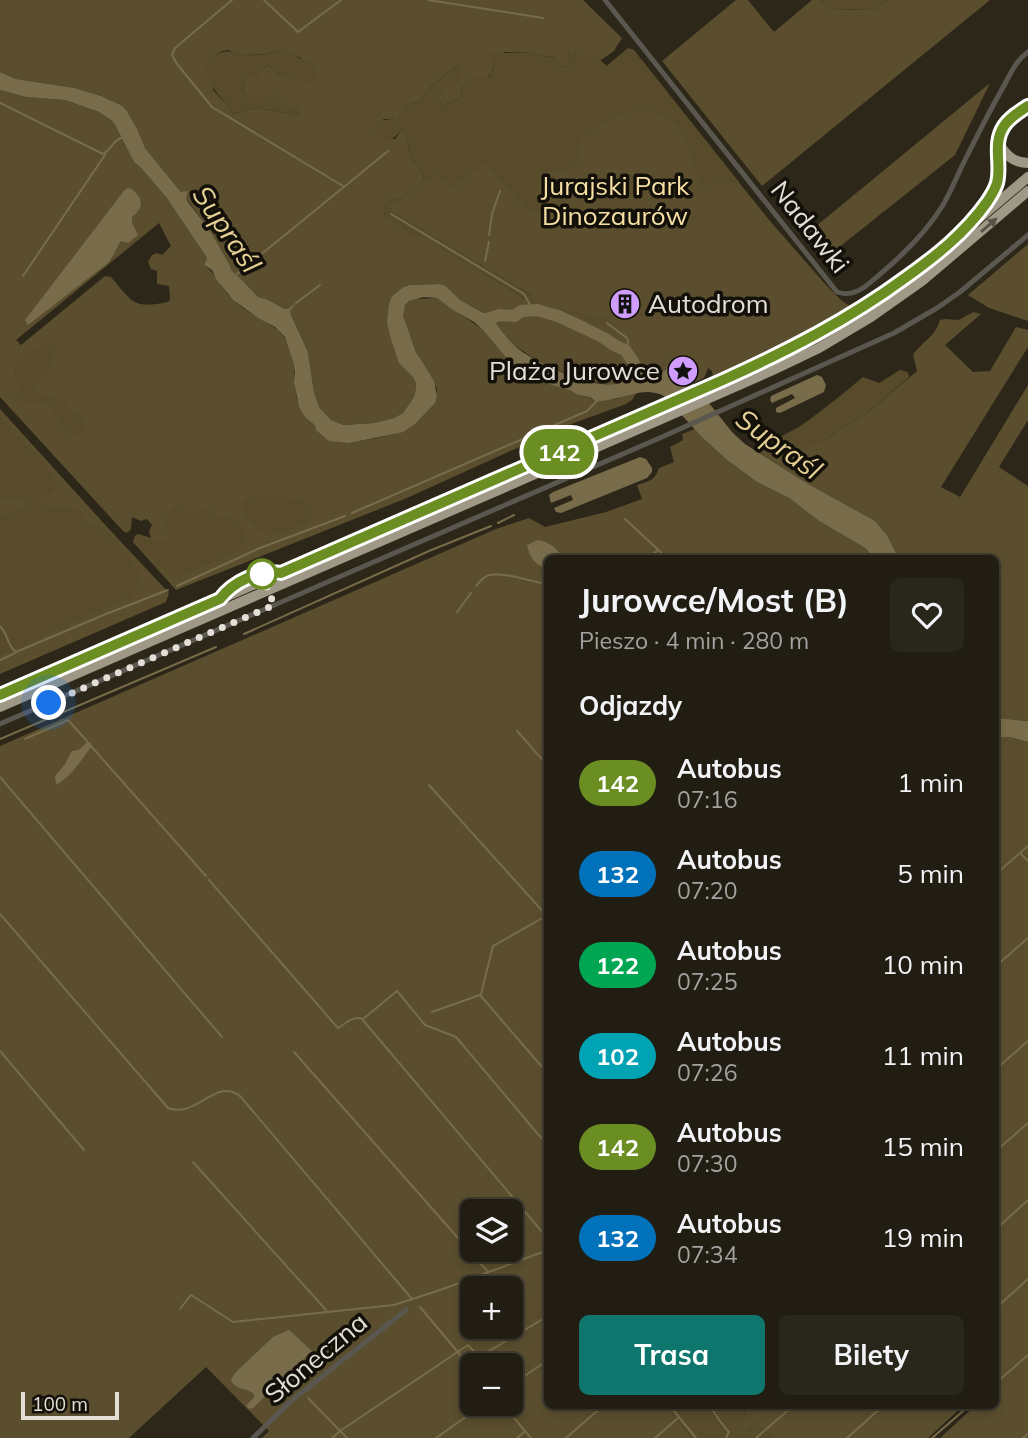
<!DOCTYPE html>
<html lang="pl">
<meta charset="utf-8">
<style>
body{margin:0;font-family:Mulish,sans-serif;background:#29261b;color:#f1f3f6;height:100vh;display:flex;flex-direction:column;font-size:26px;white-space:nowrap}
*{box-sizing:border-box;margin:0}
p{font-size:23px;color:#a2a29f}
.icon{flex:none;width:38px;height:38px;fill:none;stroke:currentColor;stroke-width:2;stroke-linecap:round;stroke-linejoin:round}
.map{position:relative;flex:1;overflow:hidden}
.side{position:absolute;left:544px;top:555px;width:455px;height:854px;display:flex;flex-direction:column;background:#211d12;border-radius:10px;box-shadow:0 4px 10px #0003,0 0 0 2px #3e3b32}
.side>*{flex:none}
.badge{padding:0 14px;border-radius:23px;font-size:24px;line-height:46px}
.buttons{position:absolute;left:460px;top:1199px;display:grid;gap:14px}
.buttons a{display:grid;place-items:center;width:63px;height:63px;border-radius:10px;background:#211d12;box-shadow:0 4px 10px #0003,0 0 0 2px #3e3b32;font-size:35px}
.scale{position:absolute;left:21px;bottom:18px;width:98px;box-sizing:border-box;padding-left:7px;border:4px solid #e3dfd6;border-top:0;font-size:19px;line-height:24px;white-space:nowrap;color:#e3dfd6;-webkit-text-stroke:5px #13100a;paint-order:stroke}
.you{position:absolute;width:35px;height:35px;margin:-18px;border:5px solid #fff;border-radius:50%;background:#1a73e8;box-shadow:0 0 0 10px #1a73e833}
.map>.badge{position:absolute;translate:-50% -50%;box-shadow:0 0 0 4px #fff}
h2{padding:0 35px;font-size:26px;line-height:63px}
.round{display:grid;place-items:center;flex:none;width:74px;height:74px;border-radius:10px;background:#29261b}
.summary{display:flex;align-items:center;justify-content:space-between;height:119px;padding:0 35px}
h1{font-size:33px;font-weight:700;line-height:52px}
.action{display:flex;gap:14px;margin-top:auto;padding:14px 35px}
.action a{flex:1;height:80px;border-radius:10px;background:#0f766e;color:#fff;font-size:28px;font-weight:700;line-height:80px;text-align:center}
.action a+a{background:#29261b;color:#f1f3f6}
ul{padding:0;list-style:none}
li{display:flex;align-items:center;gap:21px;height:91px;padding:0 35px}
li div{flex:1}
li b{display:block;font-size:26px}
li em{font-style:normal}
li .badge{min-width:77px;font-weight:700;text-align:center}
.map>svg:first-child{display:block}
.green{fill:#5a4e2e;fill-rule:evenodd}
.forest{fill:#574b2b}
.water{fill:#786c4a}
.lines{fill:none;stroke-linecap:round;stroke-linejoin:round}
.stream{stroke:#786c4a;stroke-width:2}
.river{stroke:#786c4a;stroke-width:12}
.street{stroke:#5a5750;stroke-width:5}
.highway{stroke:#9f9886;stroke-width:10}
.oneway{fill:#595448}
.line-casing{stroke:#fff;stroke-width:16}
.line{stroke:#6b8e23;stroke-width:10}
.walk{stroke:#e3dfd6;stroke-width:7;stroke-dasharray:0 12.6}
.stop-dot{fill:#fff;stroke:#6b8e23;stroke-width:3.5}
.labels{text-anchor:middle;stroke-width:7;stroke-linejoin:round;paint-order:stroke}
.park-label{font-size:26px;fill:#f5dfa2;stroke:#13100a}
.street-label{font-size:26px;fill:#e3dfd6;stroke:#13100a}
.poi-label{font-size:26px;fill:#e3dfd6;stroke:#13100a;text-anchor:start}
.water-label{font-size:28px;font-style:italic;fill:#e5cf94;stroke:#13100a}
</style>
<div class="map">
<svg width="1028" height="1438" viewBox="0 0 1028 1438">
<rect width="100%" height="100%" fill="#2c2718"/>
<g class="green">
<path d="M0,0H583L622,38L614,51L601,60L578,56L568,51L570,63L565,67L560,66L553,56L545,57L535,53L504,52L493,65L492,73L488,77H476L461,89L462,97L444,105L440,103L437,99L439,94L458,64L431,86L421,100L406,106L397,121L392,119H383L394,140L403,129C410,138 407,148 411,158C415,166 422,169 424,179L418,186L436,174L528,134L628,48L694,127L770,221L826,285L842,301L850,306L772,350L713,378L712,371L708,368L704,378L693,383L689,379L666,369L661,373L645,371L631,364V368L622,383L609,385L581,379L545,366L514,345L489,316L460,300L446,286L439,284L410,285L403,287L392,296L402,365L412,376L416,383L417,389L414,397L403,413L394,418L374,423L342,425L331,420L319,407L314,392L308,352L291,315L282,307L258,297L244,282L230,270L209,229L186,198L145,148L121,105L101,96L75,88L16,79L0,72ZM281,49L292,55L302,58L290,77L279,75L269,65L247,77L242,90L248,97H269L299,115L255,108L233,114L228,106L213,90L212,57L222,51L228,50L240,54L256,55L265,54ZM395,198L401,199L387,208L533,296L524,299L518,294L421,235L404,230L400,225L384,214C384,205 386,202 395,198Z"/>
<polygon points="736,0 748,0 774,32 812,0 821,0 828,9 874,10 888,0 990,0 762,186 662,61"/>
<polygon points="990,83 955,155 823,260 804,236"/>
<path d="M0,90L26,97L65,100L99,112L108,118L114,123L134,162L141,168L166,197L207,258L204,265C216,273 221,288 231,298C243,310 258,317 272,326C298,341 293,375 297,400L349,443C382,436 400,439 425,413C433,405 437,400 437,389L420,360L404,323L402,311L405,305L409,301L415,299L437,298L482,329L508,360L520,368L545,383L569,390L578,395L590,397L594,401L616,399L637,392L632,400L626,404L566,426L407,498L176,590L133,542L135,536L138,534L151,538L149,531L152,525L147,519L141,521L132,517L131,529L127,533L123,531L0,397ZM159,223L171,246L162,255L157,253L152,255L148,262L151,269L157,271V284L169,286L170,299L168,302C133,309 133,303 111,277L105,276L21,345L16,340Z"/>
<polygon points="1028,244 1028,321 989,308 968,295"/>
<path d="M973,312L981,314L945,345L973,372L990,371L1016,327L1028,330V347L941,487L960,497L1028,385V420L999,467L1028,486V721L996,718V558H896V553L887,535L875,521L805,482L758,452L775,442L777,446L826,439L867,413L917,371L913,355C923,340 934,339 940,320L945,319L959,320Z"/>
<polygon points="0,409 109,529 169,593 166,602 0,674"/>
<path d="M695,429L727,460L757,482L789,498L819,521L865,548L874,558H548V1405H665L692,1438H262L269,1431L206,1367L129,1438H0V746L496,529L529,518L545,527L606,512L642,499L637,485C649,481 655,481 659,468L674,462L670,447L683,440L682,434ZM472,1211H511V1250H472ZM472,1288H511V1326H472ZM472,1365H511V1404H472Z"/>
<polygon points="1010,737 1028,742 1028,1438 940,1438 976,1405 996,1405 996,738"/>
<polygon points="744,1405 964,1405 928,1438 775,1438 753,1423 746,1432 741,1422 747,1409"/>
</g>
<g class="forest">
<polygon points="821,0 888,0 874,10 828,9"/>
<path d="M628,48L634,50L739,182L699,185C694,168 692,147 682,133C654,92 608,114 580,142C579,148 580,155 579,160C574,174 551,166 540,181C538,185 536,188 536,192C536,199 542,207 545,213L527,209L485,164L452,187L436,175L388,208L533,296L535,304L608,319L614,310L610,321L615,323L618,328V331L614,332C605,326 596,325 587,320C584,319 581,316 577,315C558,309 533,308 518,294L421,236L417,239L411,238C403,230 399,221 387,220C383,213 383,208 387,201C402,196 414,193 424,178C422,169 415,166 411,158C407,149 410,139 403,129C391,142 383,147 373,127L377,121L392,119L397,121L401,110L406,106L421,100L431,86L458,64L461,65V77L453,87H444L439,94L438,99L440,103L444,105L462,97L461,89L471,77H489C495,71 493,65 489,57L493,53H535L545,57L553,56L560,66L565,67L570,63L568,51L576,50L578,56C592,54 598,57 607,66Z"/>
<path d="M281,49L312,64L317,77L314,84L308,83L279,75L269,65L263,68L259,79L247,77L242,90L248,97H269L274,93L282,104L301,108L299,115L255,108L233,114C222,94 203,87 207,61C229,40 241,60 265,54C271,53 275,50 281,49Z"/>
<path d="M49,342L57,347L52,356L49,370L33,385L37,392L63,401L71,411L83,418L85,429L78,435C71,432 63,428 59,422C58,420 58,418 57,416C50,404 41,399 28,403L15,397L20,386L14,377V365L27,353Z"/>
<path d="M900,370L908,372L909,377L867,413L826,439L804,450L781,448L776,446L775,442C782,434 793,431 802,425C823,410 843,394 863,377L879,383Z"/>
<path d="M0,417C15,441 52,461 57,488L48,496L37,498L39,504L52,508L74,507L82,511L86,522L105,530L135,565L139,575L137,588L131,598L102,609L0,656V514L13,513L26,507L24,499L0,497Z"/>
<path d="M255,497C275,497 296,494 314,506C312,511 311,517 307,521C302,527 278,535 270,535C258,535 244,515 241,504L245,498Z"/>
<path d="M180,504L189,513L208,510L219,518C238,515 247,524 245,543L237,551L180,577L173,579L135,542V538L139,536L155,543L165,541L169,535C165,522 164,509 180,504Z"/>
<polygon points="665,1405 744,1405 747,1409 741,1422 746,1431 753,1423 775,1438 692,1438"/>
</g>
<g class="water">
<path d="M0,72L16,79L75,88L101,96L121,105L126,110L136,127L145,148L181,192L188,191L186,198L188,202L209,229L230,266L231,270L244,282L258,297L268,300L285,309H288L296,303L290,311L291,315L308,352L314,392L319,407L331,420L343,425L374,423L394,418L403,413L414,397L416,389V383L412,376L399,363L391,339L387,323L389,304L392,296L403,287L410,285L440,284L446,286L460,300L489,316L493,317L494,321C501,330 508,339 516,347C535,363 602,395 624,381L625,375L631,368L628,357L624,351L627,348L634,359L641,363L646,371L661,373L669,367H674L693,383L732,432L745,444L805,482L875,521L887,535L896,553V558H874L865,548L819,521L789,498L757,482L727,460L702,437L664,396C645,387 632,396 613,399C607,401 602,400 596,402L590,397L578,395L569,390L545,383L520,368L508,360L482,329L474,322L453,310L437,298L424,297L409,301L405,305L403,316L416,352L434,381L437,396L435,403L415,424L403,432L385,436L349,443L329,441L316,430L315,425L306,418L299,407L294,382L295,373L293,361L285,337L275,327L258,318L233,300L216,279L212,270L204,265L207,258L166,197L141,168L134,162L114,123L108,118L99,112L65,100L26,97L0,90Z"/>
<path d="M130,188C143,197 145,207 132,217V223L138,235L128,243L121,241C116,248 114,256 108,263L28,325L25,320L29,315L123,192L126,189Z"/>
<polygon points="817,375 822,377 826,385 824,392 780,413 776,412 776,408 795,398 792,394 772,403 770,400 771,396"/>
<polygon points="640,457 646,459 652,468 652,472 647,478 561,513 556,512 554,508 573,500 571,495 551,503 549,495 553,492"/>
<path d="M538,540C549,542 557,548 563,558H548V570C535,564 530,559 527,545Z"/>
<polygon points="996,718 1028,721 1028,742 1010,737 996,738"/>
<path d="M87,742H90L92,746C81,760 72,776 56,785L55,776L65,764L72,751C80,751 82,747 87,742Z"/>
<path d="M289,1330L312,1351L253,1408L249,1409L246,1406L254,1397V1394C246,1387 236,1391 231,1380L235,1373L273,1337Z"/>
</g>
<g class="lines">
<g class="stream">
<polyline points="232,0 175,48 172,55 177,64 212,107 343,186"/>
<polyline points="264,0 298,32 341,0"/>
<polyline points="428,0 543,18"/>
<path d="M0,103L103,154C111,150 112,141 123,137"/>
<polyline points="391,214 524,294 533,310"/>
<polyline points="489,235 492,214 500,191"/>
<polyline points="485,261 489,242"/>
<polyline points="237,274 388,151"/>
<polyline points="23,276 105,155"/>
<polyline points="296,303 320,285"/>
<polyline points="607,323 627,338 628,341 627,349"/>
<polyline points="352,513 587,411 596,402"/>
<polyline points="625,519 667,558"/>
<polyline points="498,523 514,515"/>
<polyline points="647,558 657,551"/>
<polyline points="177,586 260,548 345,516"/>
<path d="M476,586C480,581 483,577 489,575C504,572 531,581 546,584"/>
<polyline points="457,612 471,593"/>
<path d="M0,626C8,633 7,646 16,652L106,614L168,590"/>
<polyline points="244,634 429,551 491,526"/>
<polyline points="0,660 15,653"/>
<polyline points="517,731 548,766"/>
<polyline points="0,739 216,647"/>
<polyline points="25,739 68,720 87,741"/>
<polyline points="90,745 206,876"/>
<polyline points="996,756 1000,752"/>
<polyline points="0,777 222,1037"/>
<polyline points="429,785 547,916"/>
<polyline points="1021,854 1028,861"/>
<polyline points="996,874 1028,846"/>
<path d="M209,880L338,1028C345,1024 354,1015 362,1019L548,1239"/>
<path d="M0,914L168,1108C196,1119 216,1077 240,1096L412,1299"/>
<polyline points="543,919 548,925"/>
<polyline points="996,966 1028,938"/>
<polyline points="481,994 493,946 546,916"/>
<polyline points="432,1012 480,995 548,1074"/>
<polyline points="363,1019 397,991 425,1025 456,1037 548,1146"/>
<polyline points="0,1051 84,1150"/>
<polyline points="294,1052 488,1272"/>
<polyline points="996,1069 1028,1041"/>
<polyline points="996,1151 1028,1123"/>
<polyline points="193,1162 326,1310"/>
<polyline points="996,1229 1028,1200"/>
<polyline points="420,1307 472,1369"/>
<polyline points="996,1308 1028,1279"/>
<polyline points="180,1309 191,1295 233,1322 394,1305 443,1289 548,1250"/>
<polyline points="996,1383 1028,1355"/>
<polyline points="511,1385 548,1360"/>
<polyline points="308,1398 347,1438"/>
<polyline points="502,1404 531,1438"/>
<polyline points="669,1405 696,1438"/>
<path d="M709,1405C716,1415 721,1424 729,1432L726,1438"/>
<polyline points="332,1438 340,1431 468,1345 479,1357 548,1316"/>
<polyline points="436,1438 484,1404"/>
<polyline points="517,1438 524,1432"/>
<polyline points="566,1438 604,1405"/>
<polyline points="655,1438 678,1418"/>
<polyline points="756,1438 794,1405"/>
<polyline points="847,1438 884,1405"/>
<polyline points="932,1438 970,1405"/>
<polyline points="1023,1438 1028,1434"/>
</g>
<polyline class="river" points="483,320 500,315 515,316 521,311 537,310 558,316 584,328 604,338 614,345 625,350 634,363"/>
<g class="street">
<path d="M605,0L837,292C854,298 865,287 878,276C903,255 926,233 943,205C951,191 957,176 964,162C976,138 988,114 1001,91C1009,77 1015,61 1028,52"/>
<polyline points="0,724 662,437 894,333 937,308 960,292 1028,235"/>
<polyline points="253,1438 291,1401 406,1310"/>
</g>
<g class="highway">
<path d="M998,142C1005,154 1013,163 1028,163"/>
<path d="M976,215C984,206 994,195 997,182C999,173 998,164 997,155C994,131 1010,117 1028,106"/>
<polyline points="0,695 641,416 792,348 852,315 888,291 938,253 1028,177"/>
<polyline points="0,707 650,424 773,370 819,348 871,317 922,281 1028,191"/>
</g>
</g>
<defs><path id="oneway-solid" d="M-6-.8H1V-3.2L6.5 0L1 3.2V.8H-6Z" transform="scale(1.75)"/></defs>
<use class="oneway" href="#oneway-solid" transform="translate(989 225) rotate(-41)"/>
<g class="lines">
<g class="line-casing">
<path id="line" d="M0,695L220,599C233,582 259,569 281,573L723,380C787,351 848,320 905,278C936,256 965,233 987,202C991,196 995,190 997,183C1002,164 992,144 1004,126C1010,117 1019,112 1028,106"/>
</g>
<use href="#line" class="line"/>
<polyline class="walk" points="49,703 274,605 262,574"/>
</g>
<defs>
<g id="building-disc" transform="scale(1.575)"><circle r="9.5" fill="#d09dfe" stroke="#13100a"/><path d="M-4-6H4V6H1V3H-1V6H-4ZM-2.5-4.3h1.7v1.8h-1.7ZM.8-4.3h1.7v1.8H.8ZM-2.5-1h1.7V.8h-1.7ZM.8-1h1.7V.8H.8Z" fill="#111"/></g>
<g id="sight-disc" transform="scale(1.575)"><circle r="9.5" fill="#d09dfe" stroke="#13100a"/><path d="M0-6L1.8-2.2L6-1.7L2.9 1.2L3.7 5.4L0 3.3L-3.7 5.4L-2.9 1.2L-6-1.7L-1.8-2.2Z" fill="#111"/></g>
</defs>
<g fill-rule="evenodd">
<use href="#building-disc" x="625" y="304"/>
<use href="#sight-disc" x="683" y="371"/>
</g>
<circle class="stop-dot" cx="262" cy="574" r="14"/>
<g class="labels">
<g class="park-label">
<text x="615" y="195">Jurajski Park<tspan x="615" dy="30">Dinozaurów</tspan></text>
</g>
<g class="street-label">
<text transform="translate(810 227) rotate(52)" y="9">Nadawki</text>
<text transform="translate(316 1358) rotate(-40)" y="9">Słoneczna</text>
</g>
<g class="poi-label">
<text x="648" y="313">Autodrom</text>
<text x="660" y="380" text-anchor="end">Plaża Jurowce</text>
</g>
<g class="water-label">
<text transform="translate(227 229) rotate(56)" y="10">Supraśl</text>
<text transform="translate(779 444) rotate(36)" y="10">Supraśl</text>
</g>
</g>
</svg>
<div class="buttons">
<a><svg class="icon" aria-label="layers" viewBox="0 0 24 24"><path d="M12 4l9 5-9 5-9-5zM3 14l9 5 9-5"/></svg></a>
<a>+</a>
<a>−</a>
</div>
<div class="scale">100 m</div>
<div class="you" style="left:49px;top:703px"></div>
<b class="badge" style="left:559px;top:452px;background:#6b8e23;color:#fff">142</b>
<section class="side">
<div class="summary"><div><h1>Jurowce/Most (B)</h1><p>Pieszo · 4 min · 280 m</p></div><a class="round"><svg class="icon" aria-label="heart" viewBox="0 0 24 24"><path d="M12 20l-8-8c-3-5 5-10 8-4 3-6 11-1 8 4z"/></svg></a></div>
<h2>Odjazdy</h2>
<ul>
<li><span class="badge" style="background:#6b8e23;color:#fff">142</span><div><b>Autobus</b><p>07:16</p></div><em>1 min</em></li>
<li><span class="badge" style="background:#0072bc;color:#fff">132</span><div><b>Autobus</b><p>07:20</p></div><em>5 min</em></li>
<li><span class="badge" style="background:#00a651;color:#fff">122</span><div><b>Autobus</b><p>07:25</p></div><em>10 min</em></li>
<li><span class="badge" style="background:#00a3b4;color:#fff">102</span><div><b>Autobus</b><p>07:26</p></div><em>11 min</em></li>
<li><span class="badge" style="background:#6b8e23;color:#fff">142</span><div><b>Autobus</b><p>07:30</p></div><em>15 min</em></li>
<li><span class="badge" style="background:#0072bc;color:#fff">132</span><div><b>Autobus</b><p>07:34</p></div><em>19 min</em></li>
</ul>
<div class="action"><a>Trasa</a><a>Bilety</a></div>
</section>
</div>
